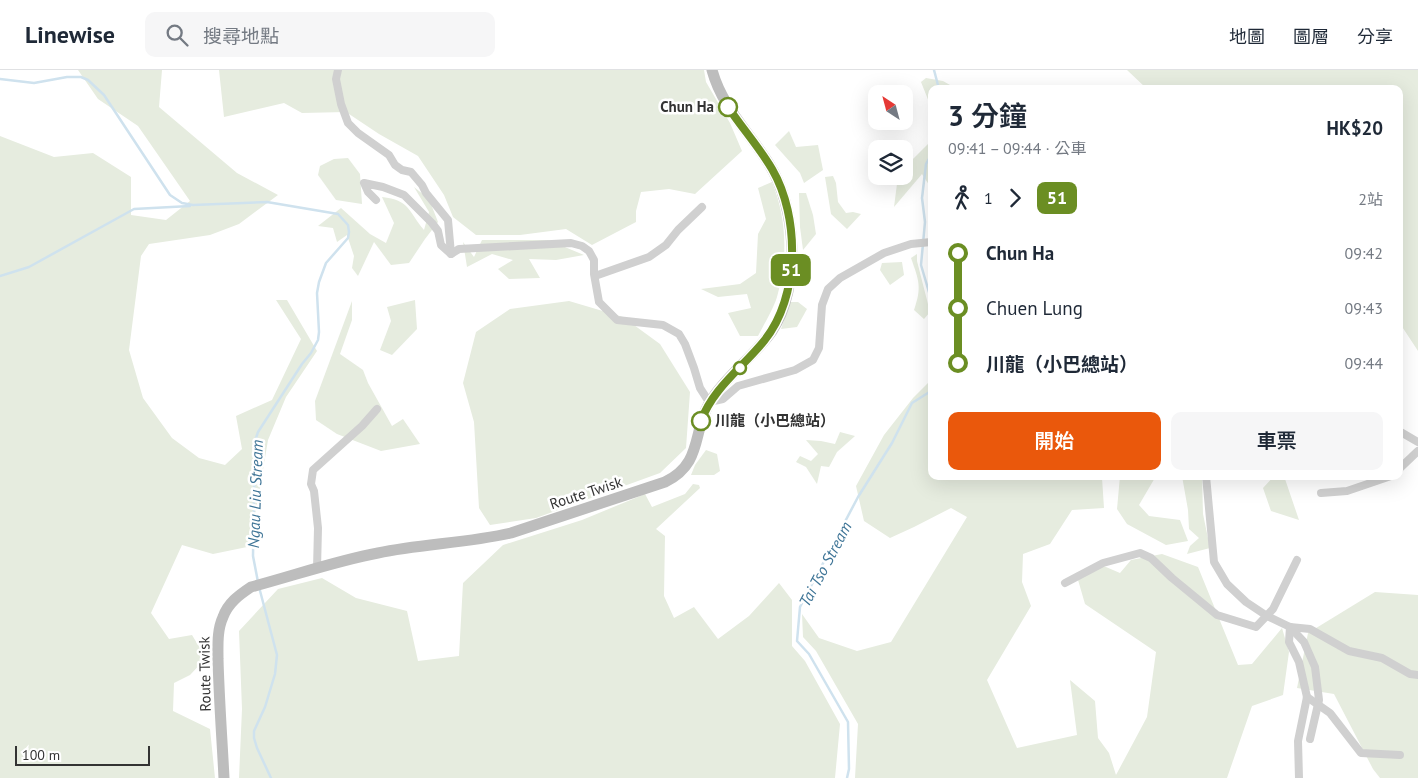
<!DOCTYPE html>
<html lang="zh-TW">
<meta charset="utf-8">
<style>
body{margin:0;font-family:"PT Sans","Noto Sans TC",sans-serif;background:#f6f6f7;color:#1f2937;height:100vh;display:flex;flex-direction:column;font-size:19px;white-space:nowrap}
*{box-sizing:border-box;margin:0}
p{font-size:16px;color:#747a83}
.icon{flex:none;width:28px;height:28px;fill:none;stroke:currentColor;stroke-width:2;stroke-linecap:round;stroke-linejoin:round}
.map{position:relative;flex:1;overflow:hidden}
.side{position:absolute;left:928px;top:15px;width:475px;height:395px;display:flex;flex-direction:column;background:#fff;border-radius:10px;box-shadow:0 5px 20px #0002}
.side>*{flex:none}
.badge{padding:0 10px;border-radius:8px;font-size:18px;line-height:32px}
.needle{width:32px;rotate:324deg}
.fabs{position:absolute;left:868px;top:15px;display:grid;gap:10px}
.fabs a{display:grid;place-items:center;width:45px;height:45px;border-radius:10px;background:#fff;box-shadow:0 5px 20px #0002;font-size:25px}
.scale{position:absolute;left:15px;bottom:12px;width:135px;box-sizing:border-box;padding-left:5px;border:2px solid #333;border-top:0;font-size:14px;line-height:18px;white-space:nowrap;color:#333;-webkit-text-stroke:4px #fff;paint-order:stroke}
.map>.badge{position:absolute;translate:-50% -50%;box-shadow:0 0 0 2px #fff}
.legs{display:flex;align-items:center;gap:8px;height:55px;padding:0 20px;font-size:16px}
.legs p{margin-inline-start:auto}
.summary{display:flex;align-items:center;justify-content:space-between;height:85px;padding:0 20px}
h1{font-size:28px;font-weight:600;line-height:38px}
.button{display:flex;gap:10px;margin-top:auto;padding:10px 20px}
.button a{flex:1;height:58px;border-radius:10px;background:#ea580c;color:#fff;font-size:20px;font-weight:600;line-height:58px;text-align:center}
.button a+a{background:#f6f6f7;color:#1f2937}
ul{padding:0 20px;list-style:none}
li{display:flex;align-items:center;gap:18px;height:55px;font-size:19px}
li i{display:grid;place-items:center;width:8px;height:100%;margin:0 6px;background:currentColor}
li i::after{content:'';width:12px;height:12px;margin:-6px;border:4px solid;border-radius:50%;background:#fff}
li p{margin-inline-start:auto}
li:first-child i{background:linear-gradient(#0000 50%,currentColor 0)}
li:last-child i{background:linear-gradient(currentColor 50%,#0000 0)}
header{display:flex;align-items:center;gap:30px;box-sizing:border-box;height:70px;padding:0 25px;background:#fff;border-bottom:1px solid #e0e1e3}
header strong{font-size:24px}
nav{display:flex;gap:28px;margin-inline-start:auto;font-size:18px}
.search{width:350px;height:45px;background:#f6f6f7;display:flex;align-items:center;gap:12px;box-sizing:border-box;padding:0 18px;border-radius:10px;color:#747a83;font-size:19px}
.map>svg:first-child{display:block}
.green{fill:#e6ecdf}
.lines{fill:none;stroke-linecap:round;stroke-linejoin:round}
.stream{stroke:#cfe2ee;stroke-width:2.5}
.minor{stroke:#d0d0d0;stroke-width:8}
.secondary{stroke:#bdbdbd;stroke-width:11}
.line-1-casing{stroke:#fff;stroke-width:11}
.line-1{stroke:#6b8e23;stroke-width:8}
.stop-1-dot{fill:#fff;stroke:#6b8e23;stroke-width:2.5}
.labels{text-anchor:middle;stroke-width:5;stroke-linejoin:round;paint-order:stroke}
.stop-label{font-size:15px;font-weight:bold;fill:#333;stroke:#fff;text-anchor:end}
.street-label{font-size:15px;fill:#333;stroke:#fff}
.water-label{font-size:16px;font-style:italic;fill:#3f7597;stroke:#fff}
</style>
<header>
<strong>Linewise</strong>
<div class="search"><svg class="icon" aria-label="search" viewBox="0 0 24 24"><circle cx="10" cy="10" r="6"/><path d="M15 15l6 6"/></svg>搜尋地點</div>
<nav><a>地圖</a><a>圖層</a><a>分享</a></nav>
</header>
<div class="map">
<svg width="1418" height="708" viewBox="0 0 1418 708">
<rect width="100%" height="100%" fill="#fff"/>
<g class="green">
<polygon points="78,0 162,0 159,37 237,103 278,125 239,154 210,165 149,174 141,186 129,280 143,328 172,368 199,388 225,395 242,379 236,346 272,330 301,269 276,230 287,230 317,281 286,327 268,370 257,436 247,477 213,484 182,475 151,543 169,569 192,565 206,588 190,605 174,613 173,641 210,659 215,708 0,708 0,66 54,87 93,83 131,107 131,145 166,150 190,131 138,56 98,29"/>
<polygon points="219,0 704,0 706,12 730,53 742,81 695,124 669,119 641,122 636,141 636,152 592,175 566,159 520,165 476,165 453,147 444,125 418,86 379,64 346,42 302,43 284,33 224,47"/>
<polygon points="1127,0 1418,0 1418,281 1399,252 1399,19 1146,18"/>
<polygon points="926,8 943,11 957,19 931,19 931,37 921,12"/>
<polygon points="789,61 796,77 818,75 823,100 804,113 800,103 775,75"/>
<polygon points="931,71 931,118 922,104 894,137 898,106 904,106 904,98"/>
<polygon points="348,88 360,104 362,134 336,130 318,105 320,96 334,89"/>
<polygon points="833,106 836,113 838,132 846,143 853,142 861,144 847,159 831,144 825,107"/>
<path d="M772,112C787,149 788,188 777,227C773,240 764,254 758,266H740L728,243L751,238L747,224L718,227L701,219L740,214L756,203L758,164L766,149L758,118Z"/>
<path d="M414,117L429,129L438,152L425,169L409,193L391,195L374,172L358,206L352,198L354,186L347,165L337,172L333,158L318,156L341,138L370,164L386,173L394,153L382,127C410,130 408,141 424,160L429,142Z"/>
<polygon points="799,123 806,123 813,145 816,164 803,180 800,157"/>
<polygon points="482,170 548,170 584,185 556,190 529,189 540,208 509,209 498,199 513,190 492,184 467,197 463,172 474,187"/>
<path d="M917,184V191L930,242L924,249L914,240C922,217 919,211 911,188Z"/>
<polygon points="902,192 904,205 890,215 880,200 882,193"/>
<polygon points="415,230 417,259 392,285 380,280 391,251 387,237"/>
<polygon points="352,231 352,250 340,284 363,300 368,313 392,356 403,349 420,374 381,381 337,364 316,350 315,331"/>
<polygon points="569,231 623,247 660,274 690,322 686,378 660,403 536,448 490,455 479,438 474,352 463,313 476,262 510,239"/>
<polygon points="790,232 798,232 807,239 797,257 781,259"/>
<polygon points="931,310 931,406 1067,406 1067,408 1102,408 1104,438 1072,440 1050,474 1023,484 1022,512 1031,536 987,610 1017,678 1077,665 1070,610 1095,631 1098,668 1109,683 1116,705 1147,647 1156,582 1085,534 1076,503 1099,494 1120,503 1131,490 1162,484 1198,497 1238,595 1252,594 1282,558 1289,582 1283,625 1252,636 1227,708 855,708 858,654 816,581 803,567 802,544 819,568 857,581 891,572 967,447 951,438 914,457 890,468 864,451 856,416 884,365 913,328"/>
<polygon points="840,362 855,366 837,382 829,397 821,396 817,414 806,397 796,392 800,386 811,391 818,384 806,370 821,371 835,374"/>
<polygon points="706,380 717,384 720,401 714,405 691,405 695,395"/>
<polygon points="1120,406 1156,406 1139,435 1149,446 1180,450 1188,471 1166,475 1127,454 1117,439"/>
<polygon points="1182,406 1202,406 1203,444 1210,478 1187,484 1190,476 1199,468 1189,459 1188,440"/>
<polygon points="1274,406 1289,406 1285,409 1299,450 1271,441 1263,418"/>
<polygon points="693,414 699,415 700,418 656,459 665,466 664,526 674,548 694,537 718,569 749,546 779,513 792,530 792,576 805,591 840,654 835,708 239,708 242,639 239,561 278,519 322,508 356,528 407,541 418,591 459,586 463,513 503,475 582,450 645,424 652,437 685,424"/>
<polygon points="1375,522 1418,525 1418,708 1380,708 1373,699 1334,624 1297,618 1308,563"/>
</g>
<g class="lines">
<g class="stream">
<polyline points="934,0 939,19"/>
<polyline points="0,9 34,13 67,7 81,7 88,10 104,25 170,125 182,133 193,135 267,132 338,144 348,155 349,162 348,168 326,193 319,212 317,223 319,262 318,270 311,283 302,294 258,362 255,371 253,486 258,512"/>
<polyline points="931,85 926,94 922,128 925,152 921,195 931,229"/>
<polyline points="0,206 29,197 134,139 190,136"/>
<polyline points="259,517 277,585 275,604 265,637 254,661 254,668 257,678 271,708"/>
<polyline points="847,708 849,699 848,652 809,584 797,571 800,537 858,427 892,373 912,333 931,321"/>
</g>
<g class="minor">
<polyline points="338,0 336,9 341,34 348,53 358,63 389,85 395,95 402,100 411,102 422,115 426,123 448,150 451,184"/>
<polyline points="376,130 368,122 364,113 383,117 404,125 432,153 438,161 441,175 451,184 459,179 571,173 582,176 589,181 594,190 594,204 599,232 617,250 663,255 679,264 685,274 694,298 700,318 709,332 723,329 738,316 795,300 813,290 819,278 822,235 828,219 840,208 884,183 911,174 931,172"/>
<polyline points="595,206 649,187 666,175 678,160 702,137"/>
<polyline points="1399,361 1418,372"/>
<polyline points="1399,399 1418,381"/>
<polyline points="1206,406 1214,492 1227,514 1246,532 1267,546 1290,557 1310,559 1349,581 1382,588 1410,604 1418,605"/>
<polyline points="1321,423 1347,421 1391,406"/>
<polyline points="317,499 318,458 314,421 311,414 313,400 362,356 377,339"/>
<polyline points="1065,513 1103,493 1140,483 1151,488 1172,508 1217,545 1256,557 1273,539 1297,490"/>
<polyline points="1290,557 1289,572 1299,592 1307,627 1298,671 1299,708"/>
<polyline points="1290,557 1304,572 1315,597 1319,630 1310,669"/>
<polyline points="1307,627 1330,643 1361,683 1400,685"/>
</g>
<path class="secondary" d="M224,708C222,668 219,628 218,589C218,575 217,560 223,547C228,533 239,525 251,517C293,506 335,491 378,483C422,474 467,473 511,463L665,412C706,392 690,358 714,326C731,302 755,285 772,261C801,217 797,138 769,94C749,62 722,37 712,0"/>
</g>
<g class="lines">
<g class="line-1-casing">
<path id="line-1" d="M701,351C713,318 742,298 764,271C800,227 800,147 772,99C759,77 742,58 728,37"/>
</g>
<use href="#line-1" class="line-1"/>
</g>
<g class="stop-1-dot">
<circle cx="728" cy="37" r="9"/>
<circle cx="740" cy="298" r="6"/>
<circle cx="701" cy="351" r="9"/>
</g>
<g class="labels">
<g class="stop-label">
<text x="714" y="42">Chun Ha</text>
<text x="715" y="356" text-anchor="start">川龍（小巴總站）</text>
</g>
<g class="street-label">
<text transform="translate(586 423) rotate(-18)" y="5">Route Twisk</text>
<text transform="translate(205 604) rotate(-91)" y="5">Route Twisk</text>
</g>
<g class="water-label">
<text transform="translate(255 424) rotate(-88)" y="6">Ngau Liu Stream</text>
<text transform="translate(825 494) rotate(-62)" y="6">Tai Tso Stream</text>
</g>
</g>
</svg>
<div class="fabs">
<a><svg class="needle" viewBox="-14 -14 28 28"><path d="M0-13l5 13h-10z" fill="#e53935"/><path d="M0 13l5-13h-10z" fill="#747a83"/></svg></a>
<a><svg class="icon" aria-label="layers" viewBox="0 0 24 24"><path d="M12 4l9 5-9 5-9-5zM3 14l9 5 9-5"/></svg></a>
</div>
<div class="scale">100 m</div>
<b class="badge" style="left:791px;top:200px;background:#6b8e23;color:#fff">51</b>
<section class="side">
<div class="summary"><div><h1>3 分鐘</h1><p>09:41 – 09:44 · 公車</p></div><b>HK$20</b></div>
<div class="legs"><svg class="icon" aria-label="walk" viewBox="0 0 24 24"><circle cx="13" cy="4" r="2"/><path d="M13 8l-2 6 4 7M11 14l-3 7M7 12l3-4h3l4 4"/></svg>1<svg class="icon" aria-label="forward" viewBox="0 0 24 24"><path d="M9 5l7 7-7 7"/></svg><b class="badge" style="background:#6b8e23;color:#fff">51</b><p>2站</p></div>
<ul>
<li><i style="color:#6b8e23"></i><b>Chun Ha</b><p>09:42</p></li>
<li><i style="color:#6b8e23"></i><span>Chuen Lung</span><p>09:43</p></li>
<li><i style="color:#6b8e23"></i><b>川龍（小巴總站）</b><p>09:44</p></li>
</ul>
<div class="button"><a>開始</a><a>車票</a></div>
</section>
</div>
